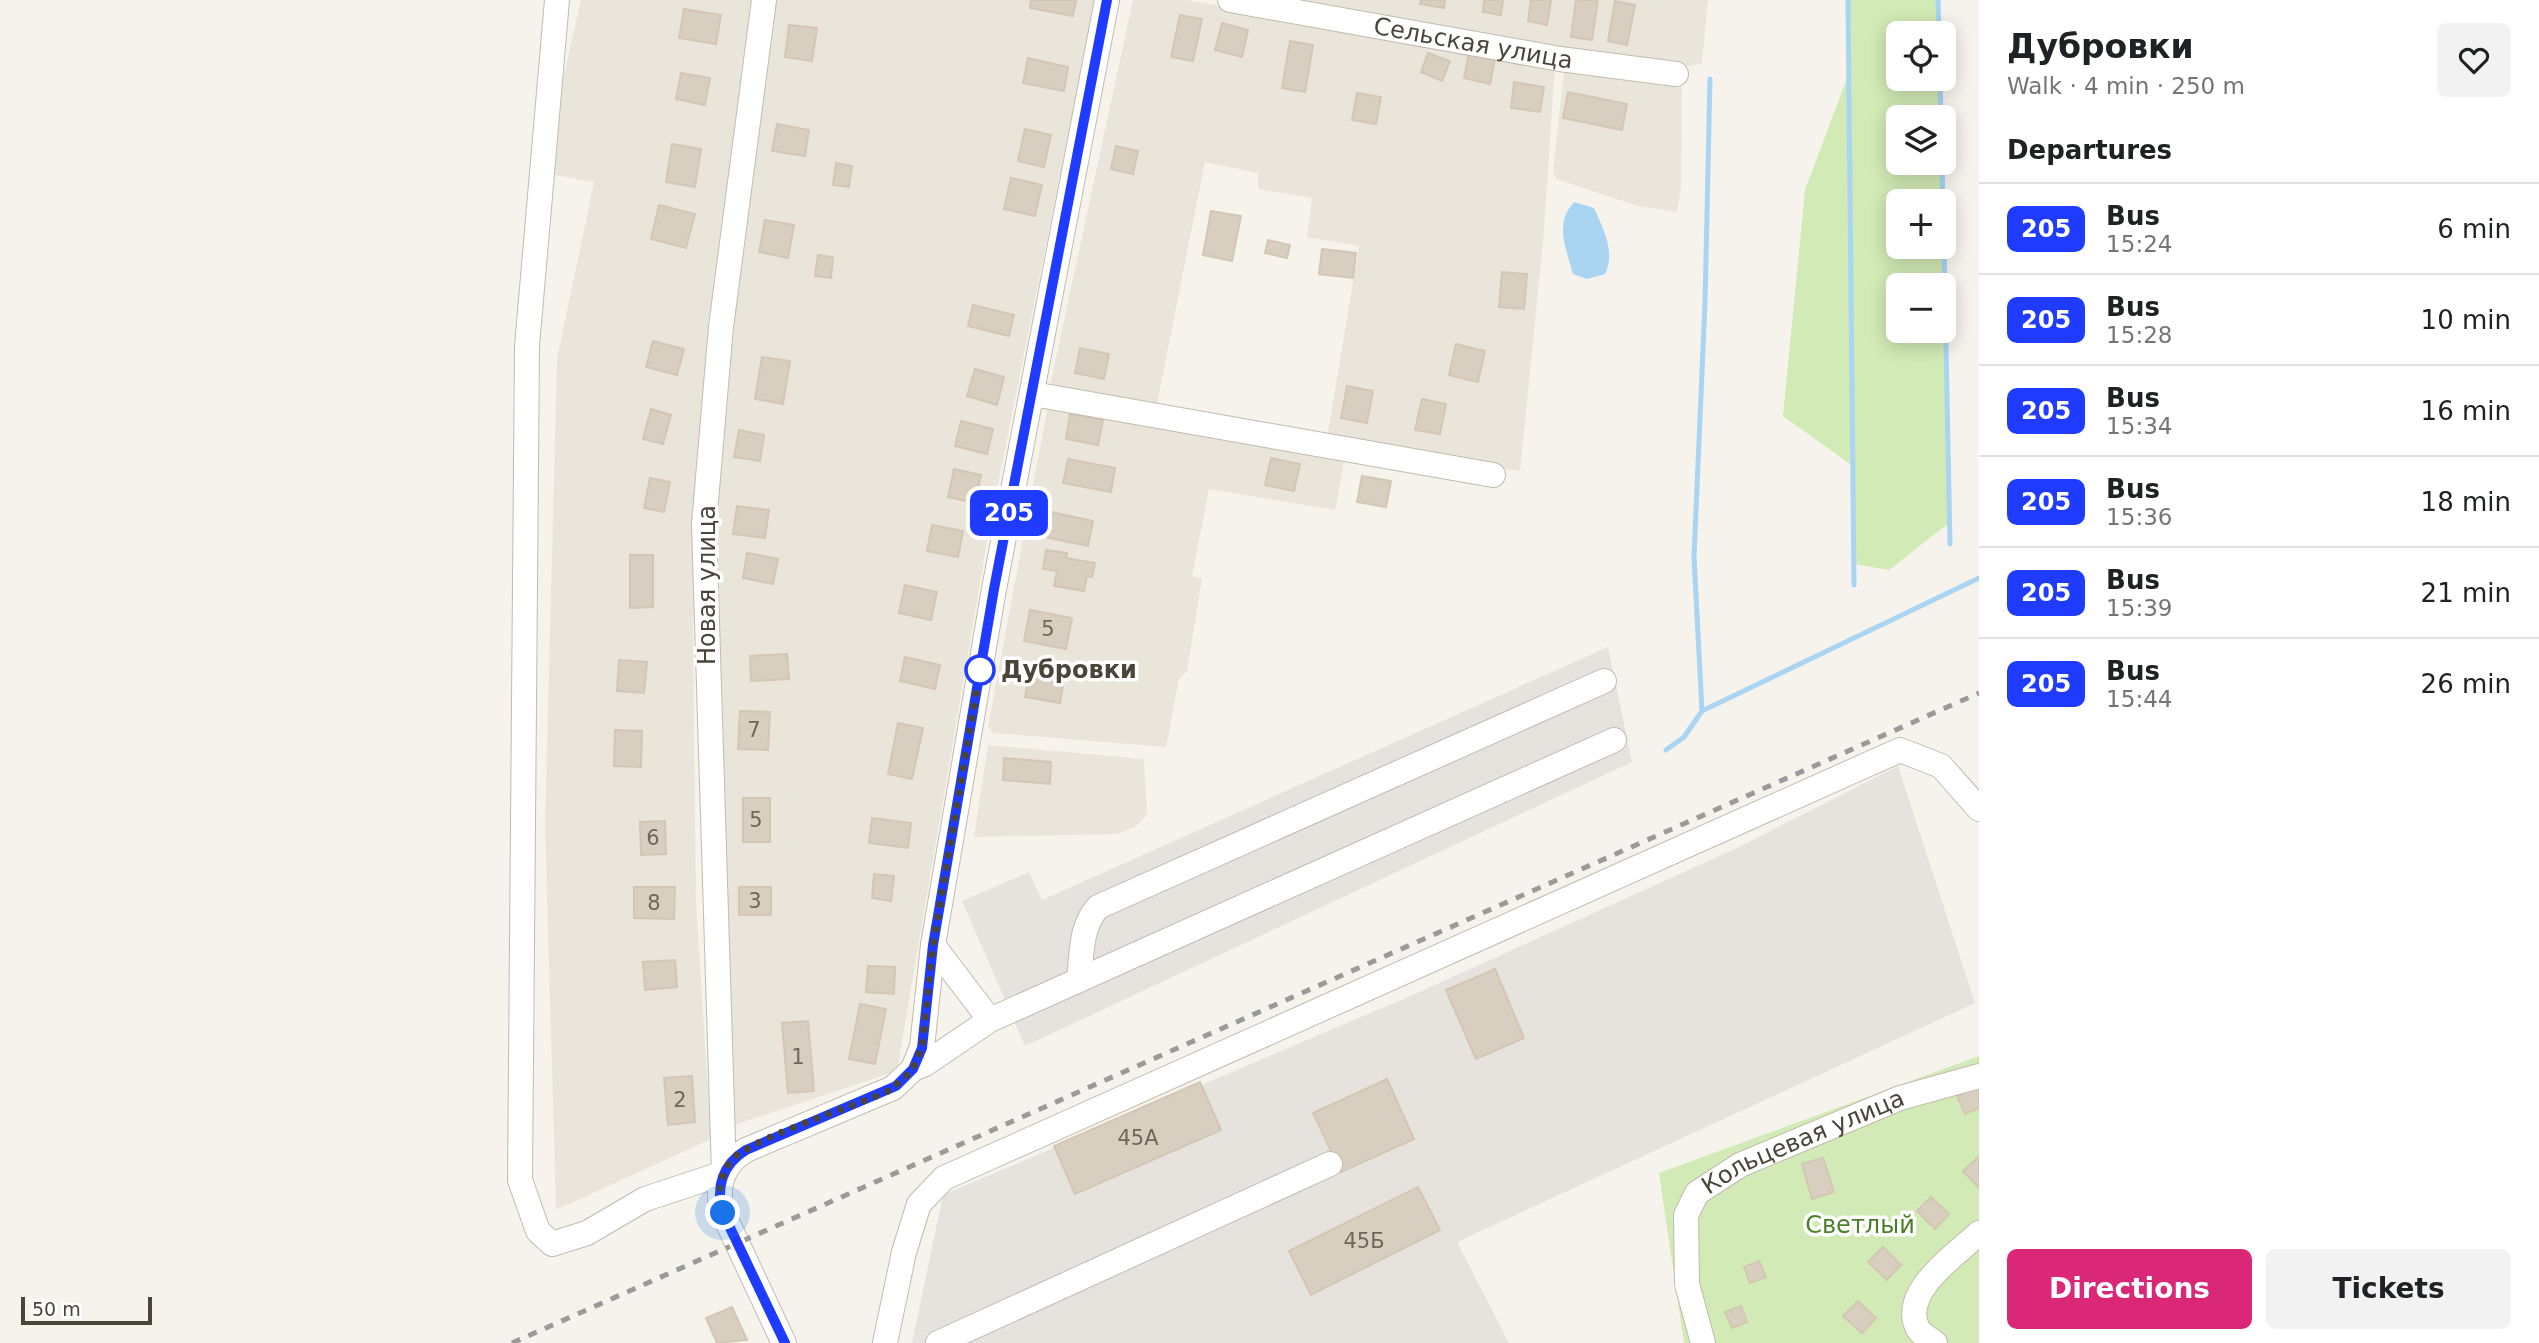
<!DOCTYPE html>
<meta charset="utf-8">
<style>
body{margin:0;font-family:"DejaVu Sans",sans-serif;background:#f2f2f2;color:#202124;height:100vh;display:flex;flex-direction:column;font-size:26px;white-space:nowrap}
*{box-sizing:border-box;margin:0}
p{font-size:23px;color:#757577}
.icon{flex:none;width:38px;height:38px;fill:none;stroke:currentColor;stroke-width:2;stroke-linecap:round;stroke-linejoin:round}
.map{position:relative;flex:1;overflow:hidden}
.sheet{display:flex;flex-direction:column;background:#fff;width:560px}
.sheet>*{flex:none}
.badge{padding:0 14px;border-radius:10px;font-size:24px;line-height:46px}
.tools{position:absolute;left:1886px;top:21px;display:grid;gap:14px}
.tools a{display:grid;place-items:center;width:70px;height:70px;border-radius:10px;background:#fff;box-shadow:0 4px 18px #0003;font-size:35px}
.scale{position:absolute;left:21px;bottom:18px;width:131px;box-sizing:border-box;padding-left:7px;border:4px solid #4b4439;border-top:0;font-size:19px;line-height:24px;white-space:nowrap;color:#4b4439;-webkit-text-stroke:5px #fff;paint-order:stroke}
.you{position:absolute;width:35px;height:35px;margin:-18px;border:5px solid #fff;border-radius:50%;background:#1a73e8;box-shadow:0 0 0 10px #1a73e833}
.map>.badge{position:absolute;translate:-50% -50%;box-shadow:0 0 0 4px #fff}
h2{padding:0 28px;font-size:26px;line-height:63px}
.round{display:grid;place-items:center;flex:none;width:74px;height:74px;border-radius:10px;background:#f2f2f2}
.summary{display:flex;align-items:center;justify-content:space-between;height:119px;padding:0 28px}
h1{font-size:33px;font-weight:700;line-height:52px}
.button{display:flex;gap:14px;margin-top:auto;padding:14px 28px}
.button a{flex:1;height:80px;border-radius:10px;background:#db2777;color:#fff;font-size:28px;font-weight:700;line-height:80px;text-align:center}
.button a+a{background:#f2f2f2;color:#202124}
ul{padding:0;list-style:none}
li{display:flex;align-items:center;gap:21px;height:91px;padding:0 28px;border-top:2px solid #e0e0e0}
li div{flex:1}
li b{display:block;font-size:26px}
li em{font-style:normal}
li .badge{min-width:77px;font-weight:700;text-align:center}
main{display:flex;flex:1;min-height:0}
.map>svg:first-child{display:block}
.residential{fill:#eae5da}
.industrial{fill:#e6e2dd}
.green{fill:#d2eab5;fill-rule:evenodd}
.water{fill:#a9d4f2}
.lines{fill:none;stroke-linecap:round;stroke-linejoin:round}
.stream{stroke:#a9d4f2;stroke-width:5}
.building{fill:#d8cfc1;stroke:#d3c7b4;stroke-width:2}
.minor-casing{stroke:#c2bbae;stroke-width:26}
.minor{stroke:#fff;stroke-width:24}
.rail{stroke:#9a9a9a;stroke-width:5;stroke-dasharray:9 9;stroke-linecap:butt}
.line-casing{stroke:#fff;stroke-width:16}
.line{stroke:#1f3bff;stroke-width:10}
.walk{stroke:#4b4439;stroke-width:7;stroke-dasharray:0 12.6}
.stop-dot{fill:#fff;stroke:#1f3bff;stroke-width:3.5}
.labels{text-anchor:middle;stroke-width:7;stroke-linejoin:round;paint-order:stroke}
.number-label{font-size:21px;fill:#6e675b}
.street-label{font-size:24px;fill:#4b4439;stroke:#fff}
.stop-label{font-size:24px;font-weight:bold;fill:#4b4439;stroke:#fff;text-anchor:start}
.park-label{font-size:24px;fill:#4a7f2a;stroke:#fff}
</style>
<main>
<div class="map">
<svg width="1979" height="1343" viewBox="0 0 1979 1343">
<rect width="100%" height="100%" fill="#f6f3ec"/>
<g class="residential">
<polygon points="581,0 753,0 709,319 698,468 693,633 696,902 711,1139 556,1210 545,825 557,359 594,182 549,174 557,106"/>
<polygon points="774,0 1095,0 990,524 897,1071 734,1125 712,545 740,269"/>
<polygon points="1133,0 1186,0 1555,66 1543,243 1520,471 1326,444 1359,246 1307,237 1312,198 1258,189 1258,173 1205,162 1156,409 1049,390"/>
<polygon points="1257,0 1708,0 1702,64 1670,69"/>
<polygon points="1564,71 1682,82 1681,187 1677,212 1638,206 1556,179 1553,171"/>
<polygon points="1048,405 1344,461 1335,510 1209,489 1192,576 1202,579 1187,671 1179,679 1166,747 993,733 988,727"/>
<polygon points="988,745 1144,759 1147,815 1135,827 1117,834 974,837"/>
</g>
<g class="industrial">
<polygon points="1608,647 1632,762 1025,1046 962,901 1029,872 1042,900"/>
<polygon points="1898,766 1975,1003 1457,1242 1509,1343 912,1343 943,1195 1415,994 1735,849"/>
</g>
<g class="green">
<path d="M1848,0H1938L1939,33H1899V79H1940L1941,117H1899V163H1942L1943,201H1899V247H1944L1950,522L1889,570L1854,564L1853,466L1783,416L1805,190L1849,73ZM1944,285V331H1899V285Z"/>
<polygon points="1979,1056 1979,1343 1684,1343 1659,1173"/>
</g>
<path class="water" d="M1574,202L1594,208C1603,228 1616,253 1605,274L1587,279L1573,274C1566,248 1554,224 1574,202Z"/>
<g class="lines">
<g class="stream">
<polyline points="1848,0 1854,585"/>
<polyline points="1938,0 1939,33"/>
<polyline points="1940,79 1941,117"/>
<polyline points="1942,163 1943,201"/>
<polyline points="1944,247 1950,544"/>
<polyline points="1702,711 1694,557 1705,302 1710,79"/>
<polyline points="1666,750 1684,737 1702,711 1979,578"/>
</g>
</g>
<g class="building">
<polygon points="1031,0 1076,0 1073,16 1030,8"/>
<polygon points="1421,0 1445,0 1444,8 1420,4"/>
<polygon points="1484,0 1503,0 1501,15 1483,12"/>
<polygon points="1531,0 1551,0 1547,25 1528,21"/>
<polygon points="1576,0 1598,0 1592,40 1571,37"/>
<polygon points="1615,1 1635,5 1627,45 1608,41"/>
<polygon points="684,9 721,15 716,44 679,38"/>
<polygon points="1180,15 1202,19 1193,61 1171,57"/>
<polygon points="1222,23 1248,30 1242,57 1215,50"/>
<polygon points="789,25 817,28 812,61 785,57"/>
<polygon points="1290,41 1313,45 1305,92 1282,88"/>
<polygon points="1428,53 1450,61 1442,81 1421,72"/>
<polygon points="1469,53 1495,59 1490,84 1464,78"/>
<polygon points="1028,58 1068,67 1064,91 1023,83"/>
<polygon points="681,73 710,78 705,105 676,99"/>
<polygon points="1514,82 1544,87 1540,112 1511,108"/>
<polygon points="1568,92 1627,104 1622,130 1563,118"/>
<polygon points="1357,93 1381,97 1376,124 1352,120"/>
<polygon points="777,124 809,130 805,156 772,151"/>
<polygon points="1025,129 1051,135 1044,167 1018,161"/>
<polygon points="672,144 701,149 695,187 666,182"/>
<polygon points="1116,146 1138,151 1133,174 1111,169"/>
<polygon points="836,163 852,166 849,187 833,185"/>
<polygon points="1011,178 1042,185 1035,216 1004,209"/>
<polygon points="659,205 695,214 686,248 651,239"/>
<polygon points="1211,211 1241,216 1232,261 1203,255"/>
<polygon points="765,220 794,225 788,258 759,252"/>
<polygon points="1268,240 1290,245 1287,258 1265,253"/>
<polygon points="1322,249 1356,253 1353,278 1319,274"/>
<polygon points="818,255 833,257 831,278 815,276"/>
<polygon points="1502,272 1527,274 1524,309 1499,307"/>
<polygon points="973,305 1014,315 1009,336 968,326"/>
<polygon points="653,341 684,349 677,375 646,367"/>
<polygon points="1456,344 1485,351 1478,382 1449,375"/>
<polygon points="1080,348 1109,354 1104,379 1075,373"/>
<polygon points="762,357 790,361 783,404 755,399"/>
<polygon points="975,369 1004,377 997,405 967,396"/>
<polygon points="1347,386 1373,391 1367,423 1341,418"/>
<polygon points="1422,399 1446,404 1440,434 1415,430"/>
<polygon points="651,409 671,415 663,444 643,439"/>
<polygon points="1070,414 1103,420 1098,445 1066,439"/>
<polygon points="961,421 993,429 987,454 955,446"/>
<polygon points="739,430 764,435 760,461 734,457"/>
<polygon points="1271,458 1300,464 1294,491 1265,485"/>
<polygon points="1068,459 1115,468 1111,492 1063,483"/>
<polygon points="954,469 981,475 975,503 948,497"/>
<polygon points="1362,476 1391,481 1386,507 1357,502"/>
<polygon points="650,478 670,482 664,512 644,508"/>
<polygon points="737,506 769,510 765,538 733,534"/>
<polygon points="1051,512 1093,521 1088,546 1045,537"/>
<polygon points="932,525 963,531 958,557 927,551"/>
<polygon points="1046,550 1067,553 1066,558 1095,563 1092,577 1087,576 1084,591 1054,586 1057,571 1043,569"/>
<polygon points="747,553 778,559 773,584 743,578"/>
<polygon points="630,555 653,555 653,607 630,608"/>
<polygon points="905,585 937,592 931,620 899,613"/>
<polygon points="1030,610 1072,618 1066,649 1024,641"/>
<polygon points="787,654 789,679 751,681 750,656"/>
<polygon points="905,657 940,665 935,689 900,681"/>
<polygon points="619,660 647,662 644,693 617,691"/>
<polygon points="1030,668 1065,674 1060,703 1025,697"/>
<polygon points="740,711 770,712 768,750 738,749"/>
<polygon points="898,723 923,728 912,779 888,774"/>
<polygon points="615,730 642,731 641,767 614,766"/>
<polygon points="1004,758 1051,762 1050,784 1003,780"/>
<rect x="743" y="798" width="27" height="44"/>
<polygon points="872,818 911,823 908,848 869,843"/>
<polygon points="665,821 666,854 641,855 640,822"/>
<polygon points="874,874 894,876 891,901 872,898"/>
<polygon points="634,887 675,887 674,919 634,918"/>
<rect x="739" y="887" width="32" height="28"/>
<polygon points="675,960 677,987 645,990 643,962"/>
<polygon points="868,966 895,967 894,994 866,992"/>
<polygon points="1495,969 1524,1038 1476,1059 1446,990"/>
<polygon points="860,1004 886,1009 875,1064 849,1059"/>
<polygon points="808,1021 814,1091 788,1093 782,1023"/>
<polygon points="692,1076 695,1122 668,1125 664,1078"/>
<polygon points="1387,1079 1414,1139 1341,1172 1313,1113"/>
<polygon points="1200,1082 1221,1130 1075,1194 1054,1146"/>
<polygon points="1979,1087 1979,1108 1965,1114 1957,1096"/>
<polygon points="1979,1156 1979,1188 1963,1171"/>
<polygon points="1823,1158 1834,1192 1812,1199 1802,1164"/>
<polygon points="1418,1187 1440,1230 1311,1295 1289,1251"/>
<polygon points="1931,1197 1949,1214 1935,1229 1917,1211"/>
<polygon points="1883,1247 1901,1265 1887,1280 1868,1262"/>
<polygon points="1759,1261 1766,1277 1750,1283 1744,1267"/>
<polygon points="1858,1301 1876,1318 1862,1333 1843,1316"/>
<polygon points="1741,1306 1747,1322 1732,1328 1725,1312"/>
<polygon points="732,1307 747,1340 717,1343 706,1318"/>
</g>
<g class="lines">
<g class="minor-casing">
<g id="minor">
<polyline points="557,0 527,346 520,1180 538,1231 552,1244 587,1233 645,1199 724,1173"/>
<path id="s1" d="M1230,0L1560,59L1676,74"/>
<polyline points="1033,394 1493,475"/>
<polyline points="933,945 990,1020"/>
<path d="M1079,980C1082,954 1080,927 1098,907L1604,681"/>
<polyline points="913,1069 925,1064 990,1020 1614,740"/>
<polyline points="724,1173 704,524 721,327 764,0"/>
<path d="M784,1343L723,1213C715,1187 723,1164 746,1150L893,1088L913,1069L922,1047L933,945L994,589L1107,0"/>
<polyline points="885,1343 904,1252 919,1204 944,1178 1900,750 1941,766 1979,809"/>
<polyline points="938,1343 1330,1164"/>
<path id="s2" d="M1703,1343L1687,1284L1686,1215L1697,1193L1740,1165L1900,1098L1979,1076"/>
<path d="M1935,1343C1930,1339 1921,1334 1918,1329C1899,1292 1956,1255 1979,1233"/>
</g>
</g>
<use href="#minor" class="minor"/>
<polyline class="rail" points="512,1343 1979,693"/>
</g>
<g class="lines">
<g class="line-casing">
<path id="line" d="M785,1343L723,1213C715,1187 723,1164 746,1150L896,1086L913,1069L922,1048L933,945L994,589L1107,0"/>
</g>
<use href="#line" class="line"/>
<path class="walk" d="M723,1213C717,1195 719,1176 731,1161C752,1137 855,1107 890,1090L911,1072L922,1048L933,945L980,670"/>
</g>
<circle class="stop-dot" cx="980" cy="670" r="14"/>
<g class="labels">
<g class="number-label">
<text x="1048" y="636">5</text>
<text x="754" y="737">7</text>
<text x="756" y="827">5</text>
<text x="653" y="845">6</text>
<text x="755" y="908">3</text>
<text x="654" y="910">8</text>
<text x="798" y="1064">1</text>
<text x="680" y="1107">2</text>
<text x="1138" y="1145">45А</text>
<text x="1364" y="1248">45Б</text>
</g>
<g class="street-label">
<text dy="8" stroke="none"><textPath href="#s1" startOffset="247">Сельская улица</textPath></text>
<text transform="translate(707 585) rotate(-90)" y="8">Новая улица</text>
<text dy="8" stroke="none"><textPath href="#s2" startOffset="273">Кольцевая улица</textPath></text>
</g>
<g class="stop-label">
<text x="1001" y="678">Дубровки</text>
</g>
<g class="park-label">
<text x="1860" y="1233">Светлый</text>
</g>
</g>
</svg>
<div class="tools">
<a><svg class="icon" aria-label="locate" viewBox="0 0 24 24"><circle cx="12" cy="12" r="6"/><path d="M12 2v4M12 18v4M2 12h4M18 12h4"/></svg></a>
<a><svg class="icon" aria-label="layers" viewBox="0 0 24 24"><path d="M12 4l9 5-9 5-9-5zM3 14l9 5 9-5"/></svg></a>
<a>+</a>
<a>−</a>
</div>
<div class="scale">50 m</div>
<div class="you" style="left:723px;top:1213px"></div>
<b class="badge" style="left:1009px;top:513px;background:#1f3bff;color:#fff">205</b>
</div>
<section class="sheet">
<div class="summary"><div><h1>Дубровки</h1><p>Walk · 4 min · 250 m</p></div><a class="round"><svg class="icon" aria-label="heart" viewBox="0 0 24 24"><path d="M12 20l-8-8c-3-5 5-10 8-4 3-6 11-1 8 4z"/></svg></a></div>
<h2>Departures</h2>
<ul>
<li><span class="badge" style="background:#1f3bff;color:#fff">205</span><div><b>Bus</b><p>15:24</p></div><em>6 min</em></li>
<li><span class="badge" style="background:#1f3bff;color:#fff">205</span><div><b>Bus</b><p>15:28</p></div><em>10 min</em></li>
<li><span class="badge" style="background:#1f3bff;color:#fff">205</span><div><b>Bus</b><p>15:34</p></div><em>16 min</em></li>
<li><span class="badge" style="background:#1f3bff;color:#fff">205</span><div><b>Bus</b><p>15:36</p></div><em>18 min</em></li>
<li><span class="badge" style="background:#1f3bff;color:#fff">205</span><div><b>Bus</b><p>15:39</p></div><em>21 min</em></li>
<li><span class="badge" style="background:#1f3bff;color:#fff">205</span><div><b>Bus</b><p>15:44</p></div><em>26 min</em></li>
</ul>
<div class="button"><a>Directions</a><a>Tickets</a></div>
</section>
</main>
